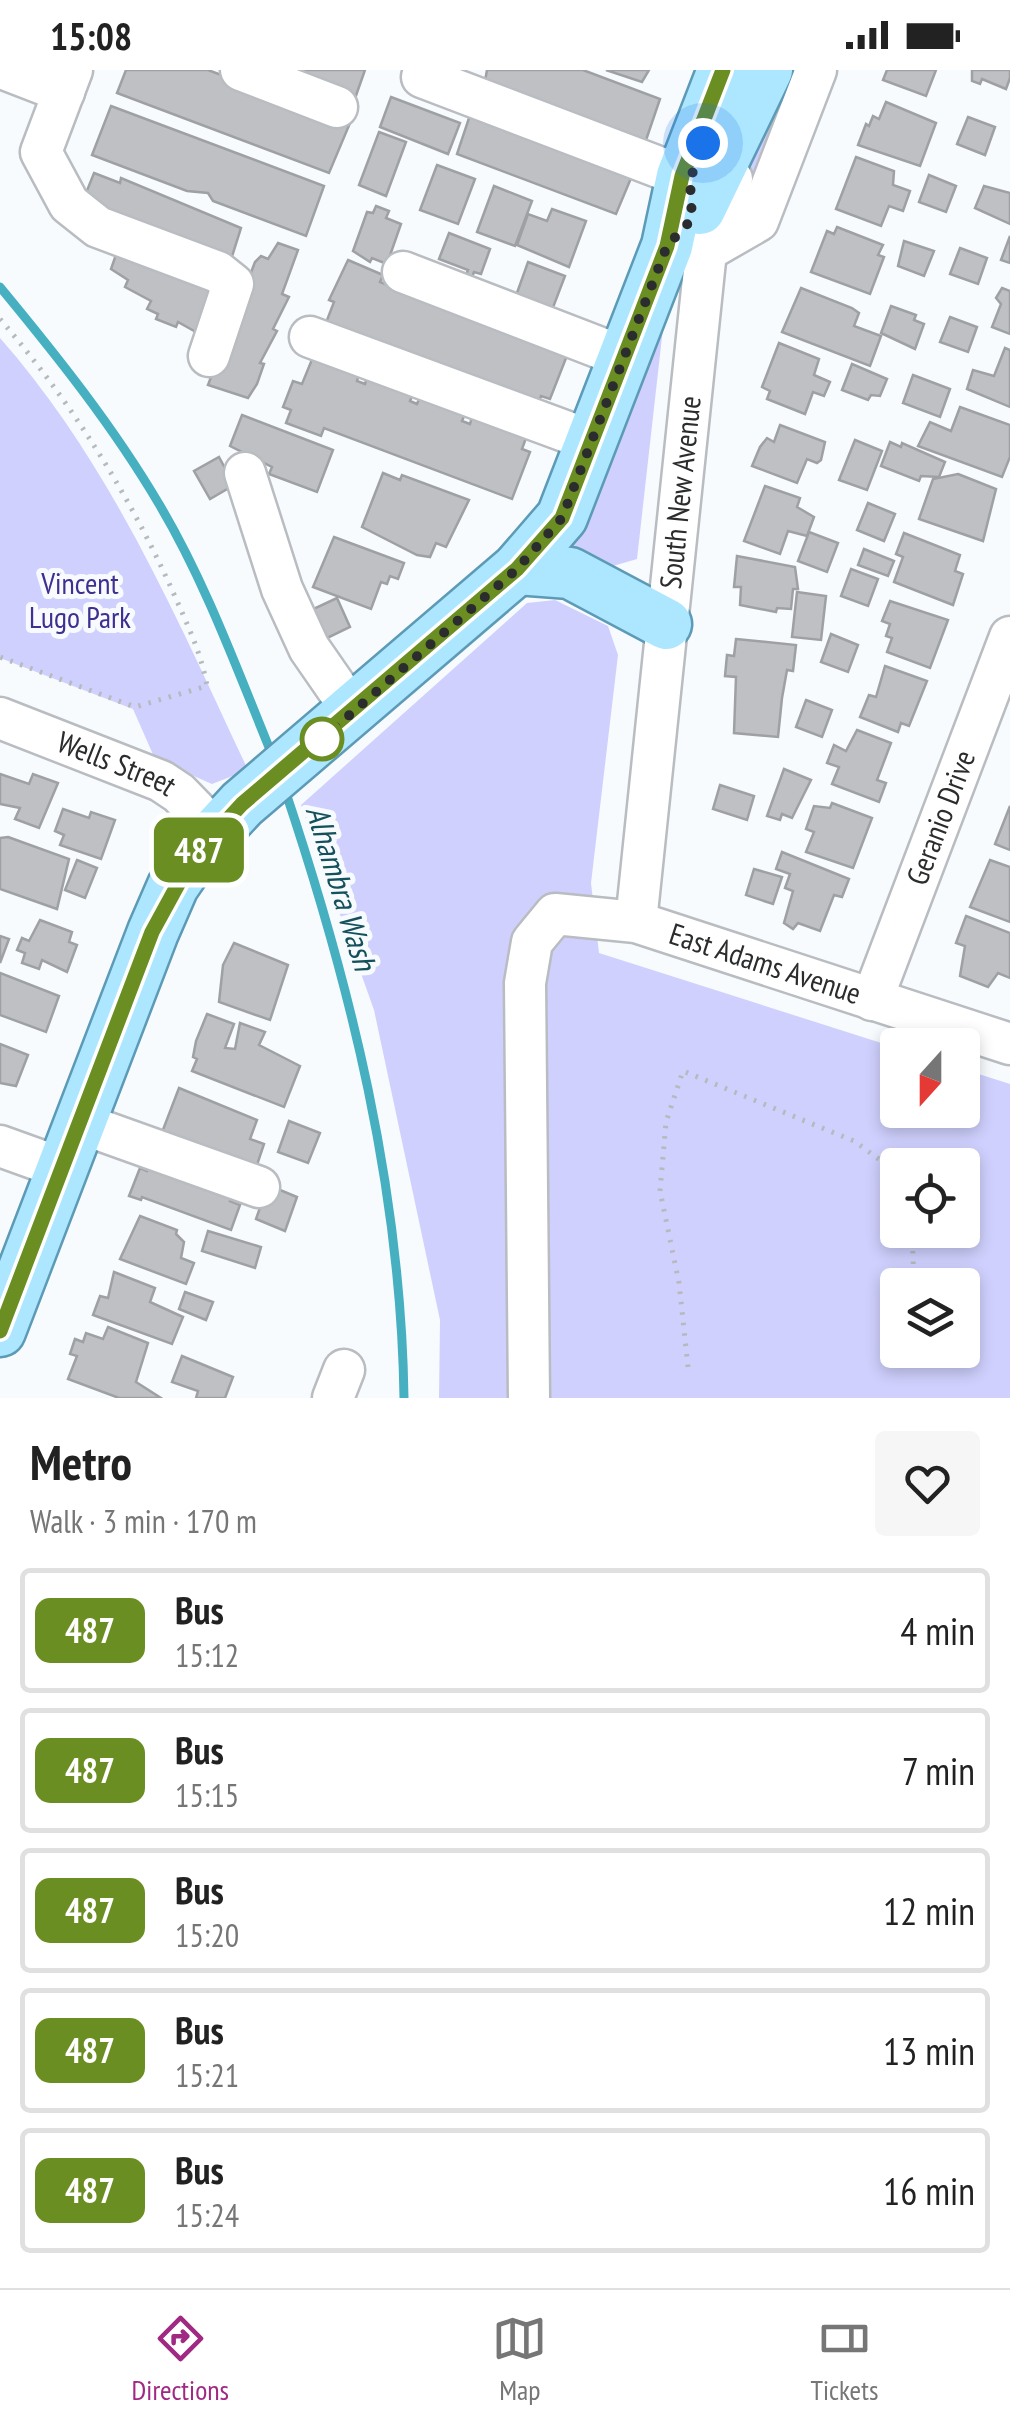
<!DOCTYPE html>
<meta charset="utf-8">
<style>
body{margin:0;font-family:"PT Sans Narrow",sans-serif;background:#f6f6f6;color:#222;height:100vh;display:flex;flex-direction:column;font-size:38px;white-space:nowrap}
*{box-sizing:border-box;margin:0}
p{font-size:32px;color:#767676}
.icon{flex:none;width:55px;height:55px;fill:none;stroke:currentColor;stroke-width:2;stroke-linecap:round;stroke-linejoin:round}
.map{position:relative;height:1328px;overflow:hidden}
.side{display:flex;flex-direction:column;background:#fff;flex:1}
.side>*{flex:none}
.badge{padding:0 20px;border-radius:15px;font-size:35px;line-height:65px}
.needle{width:65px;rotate:201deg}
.controls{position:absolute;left:880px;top:958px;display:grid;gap:20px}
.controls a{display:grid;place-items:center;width:100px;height:100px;border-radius:10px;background:#fff;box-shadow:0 5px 15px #0003;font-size:50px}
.you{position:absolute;width:50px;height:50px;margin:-25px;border:8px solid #fff;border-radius:50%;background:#1a73e8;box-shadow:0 0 0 15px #1a73e833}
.map>.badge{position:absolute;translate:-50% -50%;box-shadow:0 0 0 5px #fff}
.round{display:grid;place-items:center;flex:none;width:105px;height:105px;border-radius:10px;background:#f6f6f6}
.summary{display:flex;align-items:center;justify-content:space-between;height:170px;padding:0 30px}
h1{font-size:48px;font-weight:800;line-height:75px}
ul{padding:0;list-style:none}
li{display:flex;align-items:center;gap:30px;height:125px;margin:0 20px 15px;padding:0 10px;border:5px solid #e0e0e0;border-radius:10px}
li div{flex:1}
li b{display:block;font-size:38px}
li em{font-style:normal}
li .badge{min-width:110px;font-weight:700;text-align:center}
.status{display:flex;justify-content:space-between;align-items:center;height:70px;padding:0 50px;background:#fff;direction:ltr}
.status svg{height:28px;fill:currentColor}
.tabs{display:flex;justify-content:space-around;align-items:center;height:140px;border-top:2px solid #e0e0e0;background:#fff;font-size:28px;color:#767676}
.tabs a{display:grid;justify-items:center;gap:5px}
.tabs .selected{color:#a02a83}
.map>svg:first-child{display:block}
.green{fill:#cfd0fd;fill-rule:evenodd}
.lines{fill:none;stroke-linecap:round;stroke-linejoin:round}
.stream{stroke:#46b0c1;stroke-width:9}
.building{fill:#bec0c4;stroke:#9ea0a4;stroke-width:2.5}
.minor-casing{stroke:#b9bcc0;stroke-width:45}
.major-casing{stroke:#5c9ab6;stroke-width:55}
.path{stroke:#b7babd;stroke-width:5;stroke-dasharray:2.5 8;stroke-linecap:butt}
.minor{stroke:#fff;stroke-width:40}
.major{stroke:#ade6ff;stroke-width:50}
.line-casing{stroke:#fff;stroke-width:22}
.line{stroke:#6b8e23;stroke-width:15}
.walk{stroke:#2b2c2d;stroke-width:10;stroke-dasharray:0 18}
.stop-dot{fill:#fff;stroke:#6b8e23;stroke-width:5}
.labels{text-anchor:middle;stroke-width:10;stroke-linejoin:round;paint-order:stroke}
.street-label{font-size:30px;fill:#2b2c2d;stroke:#f7fbfe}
.park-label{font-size:30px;fill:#3f2f90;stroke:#f7fbfe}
.water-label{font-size:32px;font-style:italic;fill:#14515a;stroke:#f7fbfe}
</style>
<div class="status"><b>15:08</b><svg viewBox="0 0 49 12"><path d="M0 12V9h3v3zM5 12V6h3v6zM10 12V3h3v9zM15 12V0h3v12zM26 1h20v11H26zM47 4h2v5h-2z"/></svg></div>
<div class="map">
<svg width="1010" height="1328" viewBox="0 0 1010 1328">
<rect width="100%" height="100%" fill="#f7fbfe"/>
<g class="green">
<polygon points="783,0 801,0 752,131 744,103"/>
<polygon points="655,250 663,258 637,489 606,498 582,492 569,470"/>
<path d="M0,268C111,394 177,549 248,700L212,714L155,689L133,639L0,588Z"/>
<path d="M555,530L608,556L618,585L591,813L599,883L897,978L898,1040H962L963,999L1010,1014V1328H439L440,1250L374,940L301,735L527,533ZM898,1095H962V1160H898ZM898,1215H962V1280H898Z"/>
</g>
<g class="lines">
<g class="stream">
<path d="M0,217C57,286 113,356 159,434C206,513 238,602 273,687"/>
<path d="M285,720C351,917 401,1119 404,1328"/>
</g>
</g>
<g class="building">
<polygon points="126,0 208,0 350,53 329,103 117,23"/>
<polygon points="264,0 365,0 353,34"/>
<polygon points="487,0 583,0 660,29 645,73 485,11"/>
<polygon points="606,0 649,0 642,12"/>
<polygon points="887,0 936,0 926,26 883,10"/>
<polygon points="972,0 1010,0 1010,8 1006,19 982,9 980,14 972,11"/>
<polygon points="391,27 460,53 448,84 380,57"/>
<polygon points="886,32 936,53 920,96 858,75 866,54 869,56 873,46 879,49"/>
<polygon points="111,36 324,116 306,166 213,131 208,123 187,121 92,85"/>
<polygon points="470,45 634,101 616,144 457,84"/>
<polygon points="968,47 995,57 985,85 957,74"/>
<polygon points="379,62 406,72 386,126 359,115"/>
<polygon points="856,87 894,101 893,115 910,121 903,141 889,136 881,156 836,139"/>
<polygon points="437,95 475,109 458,154 420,140"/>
<polygon points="94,103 120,113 121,108 241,158 229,196 100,141 102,135 86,123"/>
<polygon points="929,105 956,116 946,142 919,132"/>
<polygon points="494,116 532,131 515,176 477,162"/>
<polygon points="984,116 1010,123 1010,154 975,138"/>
<polygon points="376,136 389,141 386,148 401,154 387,194 372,188 370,192 353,181 367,142 373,143"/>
<polygon points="552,139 586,151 569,197 517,175 528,144 547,151"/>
<polygon points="837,157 883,175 878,185 884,187 870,224 811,202 827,161 834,164"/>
<polygon points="449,163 490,179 481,204 474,202 472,207 466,205 468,200 439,189"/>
<polygon points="1010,166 1010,193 1001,190"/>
<polygon points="904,171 934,181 924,206 898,196"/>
<polygon points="278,173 298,180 282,224 289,227 273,259 277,261 260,293 264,294 257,314 248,328 208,315 255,192 261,186 268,189"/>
<polygon points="960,178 987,188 978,214 950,204"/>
<polygon points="118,179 222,217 203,266 178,252 176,257 156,249 158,244 147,239 151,231 125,217 128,210 111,199"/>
<polygon points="348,190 383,205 380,212 568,283 550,329 541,326 537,337 324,258 334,232 329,230"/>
<polygon points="528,192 565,206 549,248 513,234"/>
<polygon points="801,218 852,238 859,243 854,256 881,266 870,296 782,262"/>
<polygon points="1002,218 1010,221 1010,264 992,257 1001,234 996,228"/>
<polygon points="891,236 916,245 914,250 924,254 915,279 881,263"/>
<polygon points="950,247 977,257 968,282 940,272"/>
<polygon points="779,273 819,289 814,305 830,312 824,326 813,322 805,344 767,329 770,321 762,317"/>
<polygon points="1005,278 1010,280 1010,337 967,319 973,300 994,306"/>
<polygon points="313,287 359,304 357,311 365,314 367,307 413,324 410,331 417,334 420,327 465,344 462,351 470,354 472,347 526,368 522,379 530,382 512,429 324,358 321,366 286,353 291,340 283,337 293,311 302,314"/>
<polygon points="852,294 887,309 880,326 871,325 868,330 842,320"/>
<polygon points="913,305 950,319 940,347 903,333"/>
<polygon points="960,337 1010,355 1010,387 1002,407 918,376 930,352 951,361"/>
<polygon points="242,345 333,380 317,422 269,404 272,397 230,376"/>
<polygon points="780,355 825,372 821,390 817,393 807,389 797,413 752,396 760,377 767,368 774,372"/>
<polygon points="855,370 882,381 867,420 839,410"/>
<polygon points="890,372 901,377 902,373 945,392 939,407 921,406 919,411 881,396"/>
<polygon points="219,387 234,415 210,429 194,401"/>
<polygon points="383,403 400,410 402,405 469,430 446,477 436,473 430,487 417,485 362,457"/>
<polygon points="958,404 996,419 983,471 919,449 933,409"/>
<polygon points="765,416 800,428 797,437 814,447 807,466 788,461 780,484 744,471"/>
<polygon points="868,433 895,444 884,471 857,460"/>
<polygon points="809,462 838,473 827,502 798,491"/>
<polygon points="904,463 960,485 955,501 963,504 953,535 894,512 903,487 896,484"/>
<polygon points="334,467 404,493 398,509 390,506 387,514 381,512 371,539 313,517"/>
<polygon points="864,479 894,491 888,506 858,495"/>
<polygon points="737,486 795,497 798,519 793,519 791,539 777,538 776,542 740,535 741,517 734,517"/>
<polygon points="851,499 878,509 868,536 841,526"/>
<polygon points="797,522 826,526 821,570 792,567"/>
<polygon points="337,528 350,557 323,570 309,541"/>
<polygon points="890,531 948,550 930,598 887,582 892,568 886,566 890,554 882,551"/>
<polygon points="831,564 858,575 848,602 821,592"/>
<polygon points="736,569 796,575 793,601 787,600 782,628 778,667 734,663 736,607 725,606 727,585 734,586"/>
<polygon points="885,596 927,611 909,656 901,653 898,662 860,647 869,625 876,627"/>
<polygon points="806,630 832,640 822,667 796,657"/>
<polygon points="857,660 891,673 877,710 886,713 879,732 832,714 839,697 827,693 834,675 846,681"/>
<polygon points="784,699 811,710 792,748 782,744 780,750 767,746"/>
<polygon points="0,704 29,714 33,704 58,713 39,758 15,749 20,738 0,734"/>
<polygon points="720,715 754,726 747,750 713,739"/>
<polygon points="832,733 872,748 853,798 806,782 814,762 806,759 814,736 830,738"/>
<polygon points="1010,736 1010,780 995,774"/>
<polygon points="63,739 89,748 91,742 115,750 101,789 60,775 64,765 55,761"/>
<polygon points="8,767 69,789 57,839 0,819 0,768"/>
<polygon points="782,782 849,809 842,827 834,825 820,861 798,853 793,859 784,853 793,821 785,818 790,804 776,799"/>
<polygon points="77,790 97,798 85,828 65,820"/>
<polygon points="990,790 1010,797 1010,852 970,837"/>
<polygon points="754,799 782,807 773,834 746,825"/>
<polygon points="966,846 1010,863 1010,908 998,903 988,917 960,906 965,876 956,873"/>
<polygon points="40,850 72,862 69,872 77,875 67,902 42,890 39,899 22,893 25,883 17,880 22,868 29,871"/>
<polygon points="0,866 9,869 0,893"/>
<polygon points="234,873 288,895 270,950 219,932 223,895"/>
<polygon points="0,903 59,926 46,962 0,945"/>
<polygon points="207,944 234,954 225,978 235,979 240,953 265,962 259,975 300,996 284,1037 192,1001 197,989 193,987 196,971"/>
<polygon points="0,974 28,985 16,1016 0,1013"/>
<polygon points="179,1018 257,1050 250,1069 264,1074 256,1098 161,1065"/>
<polygon points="289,1051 320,1063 308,1093 278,1082"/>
<polygon points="153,1085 232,1126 230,1131 240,1135 231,1160 142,1127 141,1130 129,1126 140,1098 147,1101"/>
<polygon points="268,1115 297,1127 285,1161 256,1149"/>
<polygon points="140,1146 177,1160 176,1164 184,1172 181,1188 194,1193 186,1214 120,1189"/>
<polygon points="208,1161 261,1177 255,1198 202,1181"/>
<polygon points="114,1202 155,1218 150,1232 183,1247 172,1274 93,1245 100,1226 108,1228"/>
<polygon points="185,1222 213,1232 206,1250 179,1239"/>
<polygon points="108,1257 148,1273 136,1312 161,1328 119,1328 68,1309 77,1286 70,1284 75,1269 83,1272 86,1263 103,1269"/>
<polygon points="182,1286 233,1307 225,1328 196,1328 198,1321 172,1312"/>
</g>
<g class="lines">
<g class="minor-casing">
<g id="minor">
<polyline points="7,0 64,22"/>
<polyline points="72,0 41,82 69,134 98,157 218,202 233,214 209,286"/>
<polyline points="241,0 337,37"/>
<polyline points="422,7 682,106"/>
<polyline points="696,180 706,181 758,151 816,0"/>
<polyline points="403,202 621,286"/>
<polyline points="310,267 589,370"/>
<polyline points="245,403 282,519 309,578 354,643"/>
<path id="s1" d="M0,648L161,711L179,723L217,762"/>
<path id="s2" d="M636,852L706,181L732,109"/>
<path id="s3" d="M872,930L1010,567"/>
<polyline points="80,1053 259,1117"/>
<polyline points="0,1076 61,1098"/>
<polyline points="333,1328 344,1300"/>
<path id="s4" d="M529,1328L525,913L532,872L555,844L636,852L1010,974"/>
</g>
</g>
<g class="major-casing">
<g id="major">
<polyline points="700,139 767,0"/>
<polyline points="517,499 570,503 666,554"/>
<polyline points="0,1261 153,862 173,816 193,787 242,734 517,499 562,447 667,176 682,106 723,0"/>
</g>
</g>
<g class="path">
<path d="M0,249C71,332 128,422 173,522C187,554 201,582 207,616L135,637L0,587"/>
<polyline points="962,1145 980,1156"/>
<polyline points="912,1160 914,1215"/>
<polyline points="688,1297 679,1213 660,1121 666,1052 683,1001 854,1071 898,1103"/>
</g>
<use href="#minor" class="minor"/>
<use href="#major" class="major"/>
</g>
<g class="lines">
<g class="line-casing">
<polyline id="line" points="0,1261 152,862 193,787 242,734 517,499 562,448 667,176 682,106 723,0"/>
</g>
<use href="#line" class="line"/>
<polyline class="walk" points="322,669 517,499 562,448 667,176 692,149 690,110 703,73"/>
</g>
<circle class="stop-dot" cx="322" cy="669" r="20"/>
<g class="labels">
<g class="street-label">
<text dy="10" stroke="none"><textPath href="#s2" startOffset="432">South New Avenue</textPath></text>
<text dy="10" stroke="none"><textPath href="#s1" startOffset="125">Wells Street</textPath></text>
<text dy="10" stroke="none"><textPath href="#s3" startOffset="195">Geranio Drive</textPath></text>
<text dy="10" stroke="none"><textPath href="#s4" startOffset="710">East Adams Avenue</textPath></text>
</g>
<g class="park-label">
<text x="80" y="524">Vincent<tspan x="80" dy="34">Lugo Park</tspan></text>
</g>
<g class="water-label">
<text transform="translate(341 818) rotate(73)" y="11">Alhambra Wash</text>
</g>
</g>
</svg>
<div class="controls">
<a><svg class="needle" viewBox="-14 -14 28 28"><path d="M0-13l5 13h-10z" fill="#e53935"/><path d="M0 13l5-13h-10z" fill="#767676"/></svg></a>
<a><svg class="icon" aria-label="locate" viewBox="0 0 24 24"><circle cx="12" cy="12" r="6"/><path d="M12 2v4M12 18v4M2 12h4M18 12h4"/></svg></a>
<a><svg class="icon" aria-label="layers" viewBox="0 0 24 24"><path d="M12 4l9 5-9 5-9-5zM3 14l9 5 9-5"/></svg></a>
</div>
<div class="you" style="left:703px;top:73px"></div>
<b class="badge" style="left:199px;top:780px;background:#6b8e23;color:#fff">487</b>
</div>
<section class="side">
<div class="summary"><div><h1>Metro</h1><p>Walk · 3 min · 170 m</p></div><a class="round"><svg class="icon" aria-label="heart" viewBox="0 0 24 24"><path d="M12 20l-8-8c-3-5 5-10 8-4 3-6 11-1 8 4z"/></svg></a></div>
<ul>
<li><span class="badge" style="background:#6b8e23;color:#fff">487</span><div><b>Bus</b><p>15:12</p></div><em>4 min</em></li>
<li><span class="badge" style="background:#6b8e23;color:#fff">487</span><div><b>Bus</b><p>15:15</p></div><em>7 min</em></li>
<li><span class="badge" style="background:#6b8e23;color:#fff">487</span><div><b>Bus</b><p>15:20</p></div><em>12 min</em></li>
<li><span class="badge" style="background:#6b8e23;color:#fff">487</span><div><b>Bus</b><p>15:21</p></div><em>13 min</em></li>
<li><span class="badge" style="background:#6b8e23;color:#fff">487</span><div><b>Bus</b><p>15:24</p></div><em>16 min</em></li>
</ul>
</section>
<nav class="tabs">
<a class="selected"><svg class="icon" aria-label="directions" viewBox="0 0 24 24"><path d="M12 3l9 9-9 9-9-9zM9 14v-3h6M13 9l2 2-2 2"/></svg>Directions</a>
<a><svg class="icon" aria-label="map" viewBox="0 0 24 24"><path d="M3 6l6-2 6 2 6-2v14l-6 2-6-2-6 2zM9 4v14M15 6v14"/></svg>Map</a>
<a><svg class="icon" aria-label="tickets" viewBox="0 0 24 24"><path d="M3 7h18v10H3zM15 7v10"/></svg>Tickets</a>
</nav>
